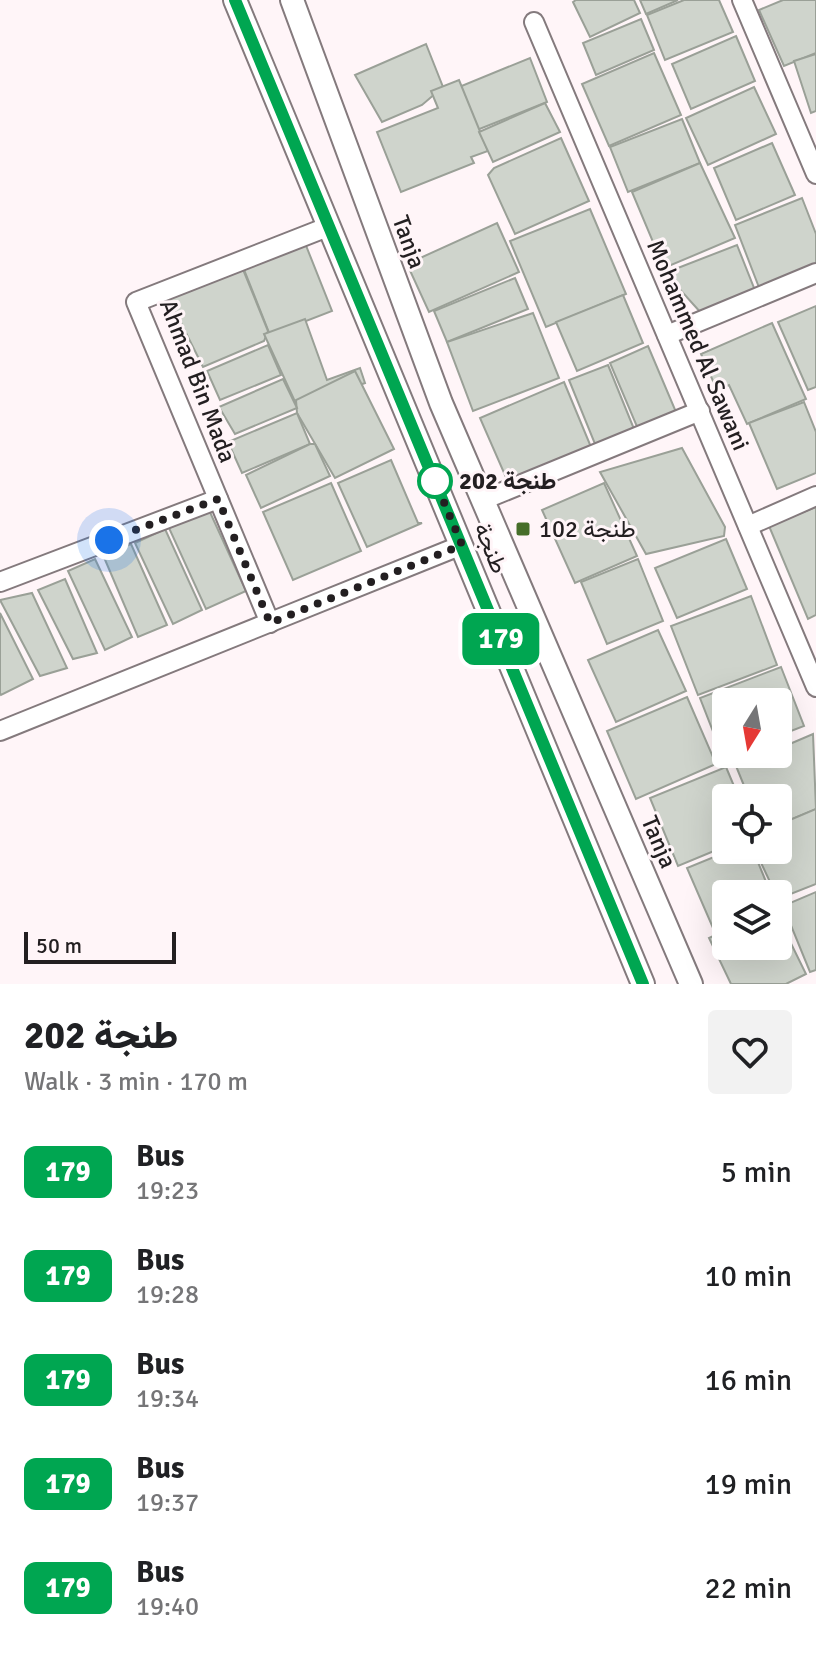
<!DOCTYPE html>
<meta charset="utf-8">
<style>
body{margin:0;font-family:Signika,Vazirmatn,sans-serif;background:#f2f2f2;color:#202124;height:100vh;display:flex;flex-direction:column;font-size:30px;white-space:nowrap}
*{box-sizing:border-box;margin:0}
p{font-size:26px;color:#757577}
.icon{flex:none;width:44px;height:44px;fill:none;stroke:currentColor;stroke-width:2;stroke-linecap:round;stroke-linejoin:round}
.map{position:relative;height:984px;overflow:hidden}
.details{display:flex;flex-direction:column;background:#fff;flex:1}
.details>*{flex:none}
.badge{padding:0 16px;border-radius:12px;font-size:28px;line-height:52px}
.needle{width:52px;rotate:191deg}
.tools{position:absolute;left:712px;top:688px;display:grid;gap:16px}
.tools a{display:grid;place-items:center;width:80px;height:80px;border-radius:8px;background:#fff;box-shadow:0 8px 32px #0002;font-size:40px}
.scale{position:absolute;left:24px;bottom:20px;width:152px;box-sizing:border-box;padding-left:8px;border:4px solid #231f21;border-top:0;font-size:22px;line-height:28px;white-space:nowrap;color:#231f21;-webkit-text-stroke:6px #fff5f8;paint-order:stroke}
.you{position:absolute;width:40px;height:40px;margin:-20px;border:6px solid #fff;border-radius:50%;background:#1a73e8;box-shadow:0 0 0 12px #1a73e833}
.map>.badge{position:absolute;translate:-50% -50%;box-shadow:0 0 0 4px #fff}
.round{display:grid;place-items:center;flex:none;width:84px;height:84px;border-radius:8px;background:#f2f2f2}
.head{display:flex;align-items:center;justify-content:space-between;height:136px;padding:0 24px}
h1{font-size:38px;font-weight:800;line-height:60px}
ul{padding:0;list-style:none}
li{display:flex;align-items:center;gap:24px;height:104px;padding:0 24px}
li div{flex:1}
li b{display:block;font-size:30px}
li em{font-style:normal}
li .badge{min-width:88px;font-weight:700;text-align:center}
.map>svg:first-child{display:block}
.building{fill:#cfd4cc;stroke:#9aa097;stroke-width:2}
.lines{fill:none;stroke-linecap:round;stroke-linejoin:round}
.minor-casing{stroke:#847a7d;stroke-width:22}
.tertiary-casing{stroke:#847a7d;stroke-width:26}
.minor{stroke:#fff;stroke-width:18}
.tertiary{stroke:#fff;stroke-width:22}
.line-casing{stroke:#fff;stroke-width:18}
.line{stroke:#00a651;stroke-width:12}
.walk{stroke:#231f21;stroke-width:8;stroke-dasharray:0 14.4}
.stop-dot{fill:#fff;stroke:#00a651;stroke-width:4}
.poi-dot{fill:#466e29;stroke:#fff5f8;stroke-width:3}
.labels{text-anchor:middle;stroke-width:6;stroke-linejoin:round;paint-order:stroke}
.street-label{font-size:24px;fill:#231f21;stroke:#fff5f8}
.stop-label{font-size:24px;font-weight:bold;fill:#231f21;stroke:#fff5f8;text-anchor:start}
.poi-label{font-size:24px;fill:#231f21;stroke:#fff5f8;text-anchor:start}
</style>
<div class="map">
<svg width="816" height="984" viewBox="0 0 816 984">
<rect width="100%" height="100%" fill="#fff5f8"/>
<g class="building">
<polygon points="576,0 634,0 640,13 590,37 573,2"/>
<polygon points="640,0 678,0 646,14"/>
<polygon points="684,0 719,0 733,32 665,60 647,15"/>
<polygon points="783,0 816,0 816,53 784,66 759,10"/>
<polygon points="641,19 654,50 596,75 583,43"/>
<polygon points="736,36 755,81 691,109 672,64"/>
<polygon points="426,44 443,87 422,105 382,122 355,75"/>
<polygon points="654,53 681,115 609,146 582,84"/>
<polygon points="816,54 816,111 811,113 794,61"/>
<polygon points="530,58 547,102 477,130 459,87"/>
<polygon points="459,80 488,151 471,157 474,163 401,192 377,132 438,108 431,91"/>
<polygon points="754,87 776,134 708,165 686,118"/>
<polygon points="545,103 560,132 493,162 479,132"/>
<polygon points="682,119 700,163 628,192 610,147"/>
<polygon points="561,138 589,201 515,234 488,175 494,168"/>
<polygon points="772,143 795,195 736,220 714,168"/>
<polygon points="700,163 735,238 664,268 632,192"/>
<polygon points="802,198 816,234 816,268 760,290 735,225"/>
<polygon points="590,209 626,294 546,327 510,241"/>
<polygon points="497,223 519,272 429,312 407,264"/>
<polygon points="305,243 332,311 270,335 243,267"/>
<polygon points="737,245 756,293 702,314 665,273"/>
<polygon points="240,262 268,331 264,341 203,367 167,295"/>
<polygon points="515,278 528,309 447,342 434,311"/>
<polygon points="623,295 643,343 577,371 556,322"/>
<polygon points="816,306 816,387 808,390 778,322"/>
<polygon points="533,313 559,378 473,411 447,342"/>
<polygon points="305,319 327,380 360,368 365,383 297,406 264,334"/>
<polygon points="772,323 806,399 747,424 729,385 717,390 701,354"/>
<polygon points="268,345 281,375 220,400 207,371"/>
<polygon points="648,346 676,412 638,429 610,363"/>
<polygon points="608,365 634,429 595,444 569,380"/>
<polygon points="355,371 394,449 335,478 297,413 296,400"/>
<polygon points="283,379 297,408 235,434 219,407"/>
<polygon points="564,382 591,447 508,482 480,418"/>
<polygon points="804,402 816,432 816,473 777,489 749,423"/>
<polygon points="297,413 310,444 242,473 228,442"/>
<polygon points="310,444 315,444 330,476 261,508 246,475"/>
<polygon points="682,448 725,527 724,536 646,554 600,472"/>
<polygon points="391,460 418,523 422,523 367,547 338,483"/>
<polygon points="331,483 361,551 293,580 263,512"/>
<polygon points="604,483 637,556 575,583 542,510"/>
<polygon points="816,507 816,615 808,619 769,526"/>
<polygon points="209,510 246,591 206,609 169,528"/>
<polygon points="165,529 202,610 173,624 135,543"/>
<polygon points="726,539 747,589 677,618 655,568"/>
<polygon points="131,544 167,625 138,637 103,555"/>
<polygon points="95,559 132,637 105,650 68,571"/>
<polygon points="638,559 663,621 607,644 581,582"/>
<polygon points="65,579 97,653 73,659 38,590"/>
<polygon points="32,593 67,668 40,676 0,600"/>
<polygon points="751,596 777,665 698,695 671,626"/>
<polygon points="0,613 33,679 1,695 0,693"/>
<polygon points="658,630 686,691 616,722 588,660"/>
<polygon points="781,667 804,726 778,736 778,702 726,702 726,754 731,754 723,757 700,698"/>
<polygon points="687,697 716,764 636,799 607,731"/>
<polygon points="813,734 816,809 778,825 778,798 749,798 736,766 766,754 778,754 778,749"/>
<polygon points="726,767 739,798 726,798 726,846 678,866 650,798"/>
<polygon points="816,809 816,884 778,899 755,850 778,850 778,825"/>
<polygon points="731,850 753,850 771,894 726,894 726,923 713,928 687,868"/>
<polygon points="816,892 816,970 810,972 783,906"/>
<polygon points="778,917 806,974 786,984 731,984 709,938 726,930 726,946 778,946"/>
</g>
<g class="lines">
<g class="minor-casing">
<g id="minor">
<polyline points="742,0 816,174"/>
<polyline points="534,22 816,687"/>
<polyline points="667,335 816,273"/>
<polyline points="483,500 700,411"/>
<polyline points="748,526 816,496"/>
<polyline points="0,582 218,499"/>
<polyline points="270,623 136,302 330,226"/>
<polyline points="0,731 462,545"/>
</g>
</g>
<g class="tertiary-casing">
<g id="tertiary">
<polyline points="235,0 643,984"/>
<polyline points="292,0 441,403 691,984"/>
</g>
</g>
<use href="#minor" class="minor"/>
<use href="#tertiary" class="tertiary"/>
</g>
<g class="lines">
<g class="line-casing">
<polyline id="line" points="235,0 643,984"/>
</g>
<use href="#line" class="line"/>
<polyline class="walk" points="109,540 218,499 270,623 462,545 435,481"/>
</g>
<circle class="stop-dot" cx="435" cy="481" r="16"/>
<rect class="poi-dot" x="515" y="521" width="16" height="16" rx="4"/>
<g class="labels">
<g class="street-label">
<text transform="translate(409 242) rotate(70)" y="8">Tanja</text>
<text transform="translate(698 345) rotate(67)" y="8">Mohammed Al Sawani</text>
<text transform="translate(198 381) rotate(69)" y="8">Ahmad Bin Mada</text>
<text transform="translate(491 548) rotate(68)" y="8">طنجة</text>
<text transform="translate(659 842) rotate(67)" y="8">Tanja</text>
</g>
<g class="stop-label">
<text x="459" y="489">طنجة 202</text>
</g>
<g class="poi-label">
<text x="539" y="537">طنجة 102</text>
</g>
</g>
</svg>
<div class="tools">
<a><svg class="needle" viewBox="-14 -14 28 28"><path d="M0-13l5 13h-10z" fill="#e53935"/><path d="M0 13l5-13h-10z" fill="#757577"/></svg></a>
<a><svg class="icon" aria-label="locate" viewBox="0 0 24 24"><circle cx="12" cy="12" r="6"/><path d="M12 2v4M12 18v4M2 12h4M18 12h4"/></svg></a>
<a><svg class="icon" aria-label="layers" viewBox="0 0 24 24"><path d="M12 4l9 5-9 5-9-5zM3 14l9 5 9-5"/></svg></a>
</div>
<div class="scale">50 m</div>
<div class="you" style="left:109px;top:540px"></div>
<b class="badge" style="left:501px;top:639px;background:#00a651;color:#fff">179</b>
</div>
<section class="details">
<div class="head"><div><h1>طنجة 202</h1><p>Walk · 3 min · 170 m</p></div><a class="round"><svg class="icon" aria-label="heart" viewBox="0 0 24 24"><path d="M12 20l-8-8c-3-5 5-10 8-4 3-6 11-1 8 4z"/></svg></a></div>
<ul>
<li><span class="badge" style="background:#00a651;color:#fff">179</span><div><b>Bus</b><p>19:23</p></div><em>5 min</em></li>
<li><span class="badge" style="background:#00a651;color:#fff">179</span><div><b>Bus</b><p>19:28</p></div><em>10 min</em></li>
<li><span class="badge" style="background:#00a651;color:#fff">179</span><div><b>Bus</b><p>19:34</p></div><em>16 min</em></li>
<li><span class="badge" style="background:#00a651;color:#fff">179</span><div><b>Bus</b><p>19:37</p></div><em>19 min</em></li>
<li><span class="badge" style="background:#00a651;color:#fff">179</span><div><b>Bus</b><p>19:40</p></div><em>22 min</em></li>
</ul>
</section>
